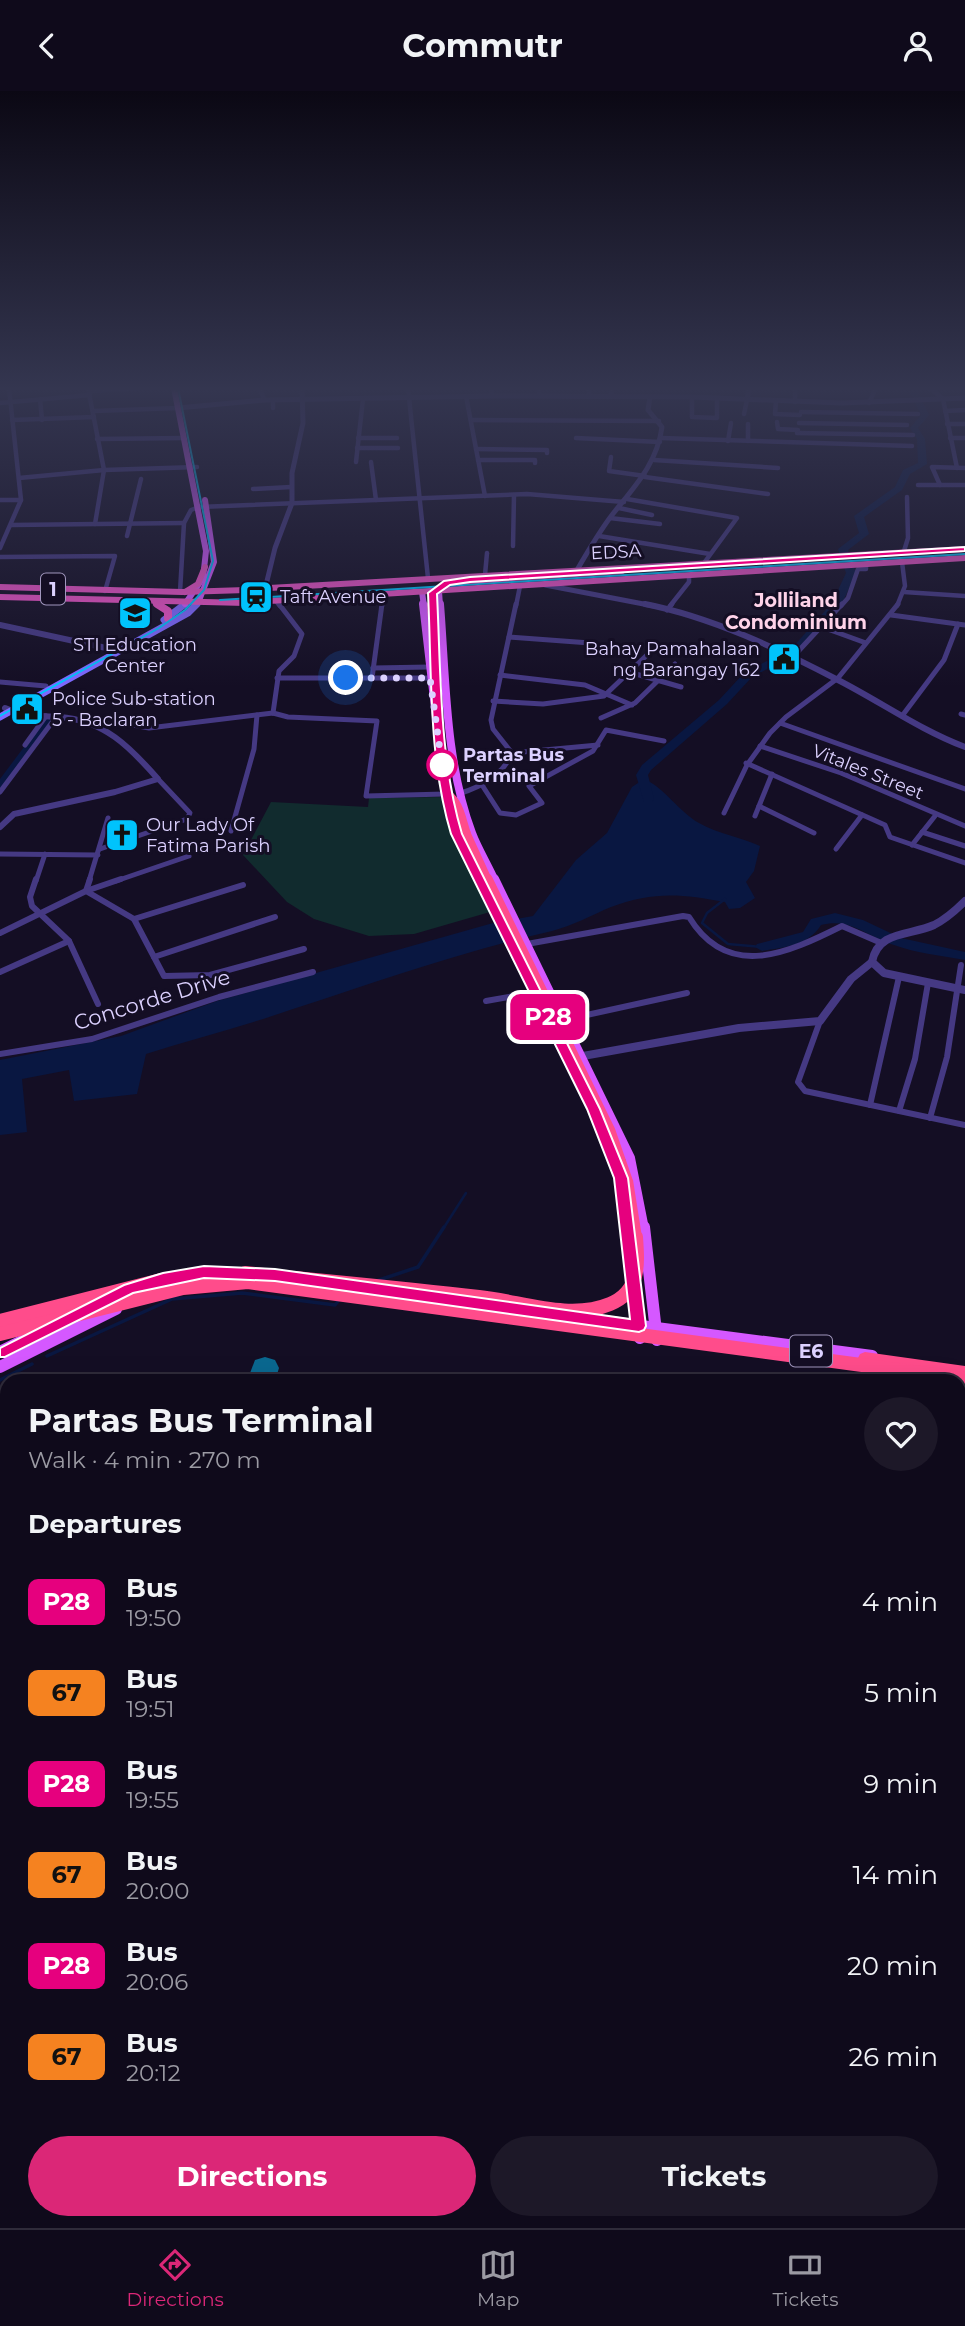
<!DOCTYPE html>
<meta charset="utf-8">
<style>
body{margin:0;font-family:Montserrat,sans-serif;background:#1d1828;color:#f1f3f6;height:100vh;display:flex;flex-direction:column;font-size:26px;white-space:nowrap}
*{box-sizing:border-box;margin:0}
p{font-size:23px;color:#9b9aa3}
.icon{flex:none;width:38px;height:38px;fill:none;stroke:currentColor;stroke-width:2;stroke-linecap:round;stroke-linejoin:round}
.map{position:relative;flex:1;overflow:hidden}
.details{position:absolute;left:0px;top:1283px;width:966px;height:856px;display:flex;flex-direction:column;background:#0f0a1b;border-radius:21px 21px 0 0;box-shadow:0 7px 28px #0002,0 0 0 2px #2f2b3a}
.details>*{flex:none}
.badge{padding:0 14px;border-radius:10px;font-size:24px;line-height:46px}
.you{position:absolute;width:35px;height:35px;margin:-18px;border:5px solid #fff;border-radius:50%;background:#1a73e8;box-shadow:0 0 0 10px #1a73e833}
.map>.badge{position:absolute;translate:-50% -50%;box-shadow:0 0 0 4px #fff}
h2{padding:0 28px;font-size:26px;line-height:63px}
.round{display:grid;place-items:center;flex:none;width:74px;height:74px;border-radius:37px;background:#1d1828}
.overview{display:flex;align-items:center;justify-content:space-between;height:119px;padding:0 28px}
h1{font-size:33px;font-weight:700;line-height:52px}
.action{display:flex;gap:14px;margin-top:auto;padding:14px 28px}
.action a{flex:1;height:80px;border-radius:42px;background:#db2777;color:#fff;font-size:28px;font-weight:700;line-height:80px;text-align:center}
.action a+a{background:#1d1828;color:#f1f3f6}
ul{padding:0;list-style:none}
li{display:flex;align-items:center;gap:21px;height:91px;padding:0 28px}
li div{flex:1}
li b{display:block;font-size:26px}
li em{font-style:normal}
li .badge{min-width:77px;font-weight:700;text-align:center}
header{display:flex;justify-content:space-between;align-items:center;height:91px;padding:0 28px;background:#0f0a1b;font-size:32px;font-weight:700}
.menu{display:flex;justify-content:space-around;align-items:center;height:98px;border-top:2px solid #2f2b3a;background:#0f0a1b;font-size:19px;color:#9b9aa3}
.menu a{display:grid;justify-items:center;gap:4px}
.menu .current{color:#db2777}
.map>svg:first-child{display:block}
.green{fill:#112b2e}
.water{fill:#091741}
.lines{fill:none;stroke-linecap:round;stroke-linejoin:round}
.stream-far1{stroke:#091741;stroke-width:2.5}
.stream{stroke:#091741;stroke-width:3.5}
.river{fill:#091741;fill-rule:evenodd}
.taxiway{fill:#0a6890;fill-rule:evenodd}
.runway{fill:#0a6890;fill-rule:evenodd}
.trunk-tunnel{stroke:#322b45;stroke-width:6;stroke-dasharray:6 2.5;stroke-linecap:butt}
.minor-far2{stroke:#453983;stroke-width:4.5}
.minor-far1{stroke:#453983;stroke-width:5}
.minor{stroke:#453983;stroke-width:6}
.tertiary-far2{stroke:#453983;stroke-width:5}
.tertiary-far1{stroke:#453983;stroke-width:6}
.tertiary{stroke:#453983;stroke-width:8}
.secondary-far1{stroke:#7e68ff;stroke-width:5}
.secondary{stroke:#7e68ff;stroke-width:7}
.primary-far3{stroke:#d558ff;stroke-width:6}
.primary-far2{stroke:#d558ff;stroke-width:8}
.primary-far1{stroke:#d558ff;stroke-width:10}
.primary{stroke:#d558ff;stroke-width:12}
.trunk-far1{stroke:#ea52c5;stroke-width:6}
.trunk{stroke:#ea52c5;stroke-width:8}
.motorway{fill:#ff4c8b;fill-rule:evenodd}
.tram{stroke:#00c3fc;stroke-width:2}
.trunk-bridge{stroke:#ea52c5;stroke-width:6}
.motorway-bridge-far2{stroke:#ff4c8b;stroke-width:9}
.motorway-bridge-far1{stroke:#ff4c8b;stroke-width:11}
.motorway-bridge{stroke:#ff4c8b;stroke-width:14}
.line{fill:#e6007e;stroke:#fff;stroke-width:2}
.walk{stroke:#dcd1ff;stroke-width:7;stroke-dasharray:0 12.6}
.stop-dot{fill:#fff;stroke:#e6007e;stroke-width:3.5}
.labels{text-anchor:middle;stroke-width:6;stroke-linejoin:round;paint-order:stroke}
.far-street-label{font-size:18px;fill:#dcd1ff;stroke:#140e24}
.far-poi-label{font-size:18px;fill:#dcd1ff;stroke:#140e24;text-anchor:start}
.far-stop-label{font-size:18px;font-weight:bold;fill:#dcd1ff;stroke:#140e24;text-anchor:start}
.shield{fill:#140e24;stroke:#a096bd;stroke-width:2}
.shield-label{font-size:19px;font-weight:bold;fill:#dcd1ff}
.far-neighbourhood-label{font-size:19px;font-weight:bold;fill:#ffd3e9;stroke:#140e24}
.street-label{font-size:21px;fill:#dcd1ff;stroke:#140e24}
</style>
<header><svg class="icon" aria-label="back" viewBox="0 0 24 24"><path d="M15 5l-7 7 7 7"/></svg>Commutr<svg class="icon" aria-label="person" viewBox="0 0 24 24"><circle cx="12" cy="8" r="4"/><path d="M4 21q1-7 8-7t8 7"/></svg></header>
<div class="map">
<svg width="965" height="2137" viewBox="0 0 965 2137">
<rect width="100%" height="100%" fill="#140e24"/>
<g class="green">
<polygon points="444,706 452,740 490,821 414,843 369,845 314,828 287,811 243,764 271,711 368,716 369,707"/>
<polygon points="959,1975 965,1981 965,2137 682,2137 678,2132 959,2132"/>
<polygon points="308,2132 411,2132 410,2137 308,2137"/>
<polygon points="439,2132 542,2132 547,2137 438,2137"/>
</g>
<g class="water">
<path d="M644,688C665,697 678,720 699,732C718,743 741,746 760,755L754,780L746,791L755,807L740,817L729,818L725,811C682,803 653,800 611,816C592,824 572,835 552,840C463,860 379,890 293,918C245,935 195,947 146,963L137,1003L74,1010L69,979L22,988L27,1041L0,1044V969L121,945L217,910L493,832L533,825L576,769L607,742L632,696Z"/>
<polygon points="959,2055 965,2061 965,2137 874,2137 869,2132 959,2132"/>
</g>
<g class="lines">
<g class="stream-far1">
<polyline points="725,808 707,822 702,832 728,853 762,856"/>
<polyline points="443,1138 466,1102"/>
</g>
<g class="stream">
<polyline points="379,1189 418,1176 444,1136"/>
<polyline points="47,1265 172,1208 242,1202 335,1214 339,1209"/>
<polyline points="0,1289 32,1273"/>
</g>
<g class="river">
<polygon points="908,297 916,297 929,324 918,337 925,348 927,373 910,383 902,399 864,426 869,443 848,459 856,482 841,515 801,560 752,586 727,613 651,679 648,684 654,708 652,711 644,711 636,684 642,674 719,609 744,582 793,556 832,512 846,482 838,458 859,442 854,425 895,396 903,379 918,372 917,348 910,337 921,324"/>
<polygon points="52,623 58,626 4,699 0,700 0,688 48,624"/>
<path d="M835,822L863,829L901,847L965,861V869C942,865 916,862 894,854C868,846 850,826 821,834C808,855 785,856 762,860L755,856L757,853L803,841L811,828Z"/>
</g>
<g class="taxiway">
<polygon points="265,1266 275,1269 279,1277 275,1290 247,1290 255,1269"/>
<polygon points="0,1372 7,1373 7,1399 0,1398"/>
<polygon points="959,1568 965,1569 965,1601 959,1600"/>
<polygon points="959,1898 965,1901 965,1941 959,1938"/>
<polygon points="252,2132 292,2132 292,2137 250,2137"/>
</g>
<polygon class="runway" points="560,2132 662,2132 664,2137 562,2137"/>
<g class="trunk-tunnel">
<polyline points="246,499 269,497"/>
<polyline points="246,512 269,510"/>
</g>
<g class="minor-far2">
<polyline points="88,297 104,379 95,433"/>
<polyline points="260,297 264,309"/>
<polyline points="408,297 428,487"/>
<polyline points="491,297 492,305"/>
<polyline points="538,297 540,305"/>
<polyline points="589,297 589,306"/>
<polyline points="795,297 795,311"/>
<polyline points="930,297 943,308 957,377"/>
<polyline points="89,300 140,297"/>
<polyline points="466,305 485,405"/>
<polyline points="611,306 612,297"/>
<polyline points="692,306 692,326 717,327 717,307"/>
<polyline points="40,308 42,329"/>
<polyline points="273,309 273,317"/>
<polyline points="776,310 775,323 800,324"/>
<polyline points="0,312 90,304"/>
<polyline points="869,312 876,297"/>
<polyline points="93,320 178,317"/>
<polyline points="945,320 965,319"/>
<polyline points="801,321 918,323"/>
<polyline points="744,323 747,309"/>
<polyline points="12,329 94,326"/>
<polyline points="471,329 659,330"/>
<polyline points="777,331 778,338 798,339"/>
<polyline points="799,332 907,334"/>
<polyline points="748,333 748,350"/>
<polyline points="947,333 965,333"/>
<polyline points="797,342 913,344"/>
<polyline points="358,347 397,347"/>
<polyline points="576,347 660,351"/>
<polyline points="661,347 912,355"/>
<polyline points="950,347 965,347"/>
<polyline points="97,348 184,347"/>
<polyline points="728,350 731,332"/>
<polyline points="357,357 398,357"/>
<polyline points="476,358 547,359 547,362"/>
<polyline points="611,366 609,380 645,385"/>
<polyline points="478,369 535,369 535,372"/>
<polyline points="654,369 778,377"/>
<polyline points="356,371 363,308"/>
<polyline points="371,371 376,409"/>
<polyline points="645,386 768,403"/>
<polyline points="19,387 104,379 197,376"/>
<polyline points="918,394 965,394"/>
<polyline points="940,394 932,376 965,377"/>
<polyline points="253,398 291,396"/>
<polyline points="627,408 737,427 704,472"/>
<polyline points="0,409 21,409"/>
<polyline points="619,417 652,424"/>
<polyline points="610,427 660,433"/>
<polyline points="11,434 184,432"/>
<polyline points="127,445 141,388"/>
<polyline points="599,445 710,463"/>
<polyline points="513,455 514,404"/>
<polyline points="0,457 21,409 9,297"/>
<polyline points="904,460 908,447 907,406"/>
<polyline points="0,466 115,465 105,500"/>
<polyline points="485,484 487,462"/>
<polyline points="180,501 184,432 191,419 199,416 527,403 624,411"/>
<polyline points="904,501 965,505"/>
<polyline points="382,503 382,515"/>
<polyline points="276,510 280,515"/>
<polyline points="516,515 520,495"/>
<polyline points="670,515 689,491 689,484"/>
<polyline points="841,515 848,507 858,478 866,478 866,473"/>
<polyline points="897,515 905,495 902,471"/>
</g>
<g class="minor-far1">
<polyline points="667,519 672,513"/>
<polyline points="891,524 965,534"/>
<polyline points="822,536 866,552"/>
<polyline points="509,546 590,552"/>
<polyline points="792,567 842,513"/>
<polyline points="373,577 429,576"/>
<polyline points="629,581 681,596"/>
<polyline points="500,584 585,594 632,614"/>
<polyline points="277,587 430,587"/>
<polyline points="372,587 382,513"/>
<polyline points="0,591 46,595"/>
<polyline points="493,610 543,613 604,605 647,564"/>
<polyline points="273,622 288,626 377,630 366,705 445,703"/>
<polyline points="273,622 279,580 294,565 302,543 279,513"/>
<polyline points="961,623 965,624"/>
<polyline points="902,625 944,569 958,533"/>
<polyline points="601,627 635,612 675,573"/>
<polyline points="780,632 965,698"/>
<polyline points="103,635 117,631 149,637 273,622"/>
<polyline points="25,654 46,625"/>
<polyline points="760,655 841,682 965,735"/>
<polyline points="512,662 493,638 491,629 516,513"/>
<polyline points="512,662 598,654"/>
<polyline points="746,672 885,734 890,746 965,772"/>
<polyline points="482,694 500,722 516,724 542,712 529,695 593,660 606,639 664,650"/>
<polyline points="0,701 56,626"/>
<path d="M461,702C483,695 503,684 512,662"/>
<polyline points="759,715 814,742"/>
<polyline points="724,722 747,674 770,642 786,626 838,587 898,513"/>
<polyline points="755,725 772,683"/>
<polyline points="231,740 254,658 257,624"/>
<polyline points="922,741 965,755"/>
<polyline points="912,754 935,725"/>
<polyline points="100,758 187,728 190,722 158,688"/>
<polyline points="836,758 862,724"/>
<polyline points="0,763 98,764"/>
<polyline points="36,790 45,763"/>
<polyline points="89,790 108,727"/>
<polyline points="116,790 189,765"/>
</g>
<g class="minor">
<polyline points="36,788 30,806 32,815 69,850 98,913"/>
<polyline points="90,788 86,800 134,828 164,885 210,884 304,858"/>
<polyline points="134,828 243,794"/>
<polyline points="0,842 86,800 121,788"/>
<path d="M527,853L683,825L689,826C728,890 788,862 842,835L879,851"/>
<polyline points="154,866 275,826"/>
<polyline points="0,881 69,850"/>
<polyline points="486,910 536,901"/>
<polyline points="564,929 687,902"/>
<polyline points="820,930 798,991 805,1000 965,1034"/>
<polyline points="0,963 92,948 219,906 313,881"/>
<polyline points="870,1014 899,886"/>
<polyline points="899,1020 915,968 928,892"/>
<polyline points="930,1027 947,966 961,874"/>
</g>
<g class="tertiary-far2">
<polyline points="747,309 749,297"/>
<polyline points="178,317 264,309 497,305 692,306 842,312 965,307"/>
<path d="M577,479C588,460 599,441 612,424C634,396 657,373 662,336L648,319L650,306"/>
<polyline points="266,494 275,457 292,412 292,382 303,332 302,297"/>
<polyline points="545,494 654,515"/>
</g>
<g class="tertiary-far1">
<path d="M645,513C711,526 779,558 838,589C881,611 920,639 965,656"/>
<polyline points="0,534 120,560"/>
<path d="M0,736L14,723L115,701L158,688C130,656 104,629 59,626C40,625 23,625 5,617"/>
</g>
<g class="tertiary">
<path d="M965,810C956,819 946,828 934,834C910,845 878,839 872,871L884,882L965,899"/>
<polyline points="583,965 739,937 820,930 851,888 872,871"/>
</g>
<g class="secondary-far1">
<polyline points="182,515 185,513"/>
<polyline points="195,515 197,513"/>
</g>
<g class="secondary">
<polyline points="164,529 185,513"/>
<polyline points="0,626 188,522 197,513"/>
</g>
<g class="primary-far3">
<polyline points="174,297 206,460 203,487 185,513"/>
<polyline points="439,500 440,515"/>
<polyline points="422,501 424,515"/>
<polyline points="200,507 214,471 205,409"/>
</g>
<g class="primary-far2">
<polyline points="423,513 445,703 456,743 480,790"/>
<path d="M440,513C446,588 445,670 472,742C478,758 488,774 495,790"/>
</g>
<g class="primary-far1">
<polyline points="479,788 512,852"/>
<polyline points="494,788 630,1067 644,1138"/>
<polyline points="619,1079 627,1138"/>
</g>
<g class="primary">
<polyline points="627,1136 631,1167"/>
<polyline points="644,1136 657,1249"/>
<polyline points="634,1190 640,1247"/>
<polyline points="565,1225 872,1265"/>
<polyline points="0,1261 54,1234"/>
<polyline points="0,1276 116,1218"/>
</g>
<g class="trunk-far1">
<polyline points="0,496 182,501 246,499"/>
<polyline points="269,497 965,458"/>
<polyline points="185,501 198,493 205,476"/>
<polyline points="0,506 246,512"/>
<polyline points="269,510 965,467"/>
<polyline points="157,513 160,515"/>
</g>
<g class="trunk">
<polyline points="157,513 168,520 168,527"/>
<polyline points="431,514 440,645"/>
</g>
<g class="motorway">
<path d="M445,696C463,706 465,724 471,742L469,744H463L461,742L453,712L440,699Z"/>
<polygon points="627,1084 633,1089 642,1146 641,1149 631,1149 630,1146 621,1089"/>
<polygon points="245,1177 250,1178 252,1182 250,1186 245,1187 184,1189 161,1194 156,1193 154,1189 156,1185 184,1179"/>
<polygon points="865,1261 965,1275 965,1287 865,1273 860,1271 858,1267 860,1263"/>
</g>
<g class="tram">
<polyline points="220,509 965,463"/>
<polyline points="0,625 159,537 185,519 204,499 213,470 178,297"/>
</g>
<polyline class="trunk-bridge" points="431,514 434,501 451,491 622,480"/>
<polyline class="motorway-bridge-far2" points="466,742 488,790"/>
<polyline class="motorway-bridge-far1" points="487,788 610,1040 627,1089"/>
<g class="motorway-bridge">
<path d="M245,1182C323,1190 401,1197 479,1206C520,1210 569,1230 610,1213C640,1201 638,1174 636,1146"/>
<polyline points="0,1230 161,1189"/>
<polyline points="0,1243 183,1197 248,1191 965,1288"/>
</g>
</g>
<linearGradient id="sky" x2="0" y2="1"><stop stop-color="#0b0814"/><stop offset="0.5" stop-color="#343650"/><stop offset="1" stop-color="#343650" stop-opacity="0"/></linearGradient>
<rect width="965" height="596" fill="url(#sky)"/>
<path class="line" d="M965,456V460L470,491L450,494L437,503C441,583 439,666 462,743L600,1018L628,1087L646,1235L644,1239L639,1241L275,1190L204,1187L133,1202L5,1266H0V1257L124,1194L163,1182L204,1175L275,1178L630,1228L614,1087L587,1018L451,743C428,666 432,582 428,502L444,490L470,486Z"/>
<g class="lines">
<polyline class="walk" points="346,587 430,587 442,674"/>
</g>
<defs>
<g id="station-square" transform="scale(1.75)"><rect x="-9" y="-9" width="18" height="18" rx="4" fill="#00c3fc" stroke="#140e24"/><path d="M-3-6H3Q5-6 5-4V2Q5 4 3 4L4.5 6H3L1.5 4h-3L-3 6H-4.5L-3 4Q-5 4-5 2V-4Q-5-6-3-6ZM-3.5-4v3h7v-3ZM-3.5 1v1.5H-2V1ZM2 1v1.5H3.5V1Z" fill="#111"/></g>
<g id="university-square" transform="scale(1.75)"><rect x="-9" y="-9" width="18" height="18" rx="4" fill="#00c3fc" stroke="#140e24"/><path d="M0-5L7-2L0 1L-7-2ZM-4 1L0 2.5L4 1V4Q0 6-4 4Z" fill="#111"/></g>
<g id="civic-square" transform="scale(1.75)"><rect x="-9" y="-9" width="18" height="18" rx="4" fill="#00c3fc" stroke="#140e24"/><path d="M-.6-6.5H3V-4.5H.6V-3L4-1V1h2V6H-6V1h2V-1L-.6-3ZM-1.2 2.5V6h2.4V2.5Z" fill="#111"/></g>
<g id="church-square" transform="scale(1.75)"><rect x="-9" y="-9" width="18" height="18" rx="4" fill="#00c3fc" stroke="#140e24"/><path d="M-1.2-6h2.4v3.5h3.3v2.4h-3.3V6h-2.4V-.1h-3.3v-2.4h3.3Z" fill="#111"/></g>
</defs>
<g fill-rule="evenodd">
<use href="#station-square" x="256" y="506"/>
<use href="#university-square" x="135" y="522"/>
<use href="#civic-square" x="784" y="568"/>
<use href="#civic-square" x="27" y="618"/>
<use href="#church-square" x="122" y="744"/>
</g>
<circle class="stop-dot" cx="442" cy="674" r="14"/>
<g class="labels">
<g class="far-street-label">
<text transform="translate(616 461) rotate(-3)" y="6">EDSA</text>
<text transform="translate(868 681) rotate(22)" y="6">Vitales Street</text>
</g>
<g class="far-poi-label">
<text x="280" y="512">Taft Avenue</text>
<text x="135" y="560" text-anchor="middle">STI Education<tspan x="135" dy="21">Center</tspan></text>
<text x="760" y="564" text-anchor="end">Bahay Pamahalaan<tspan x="760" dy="21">ng Barangay 162</tspan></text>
<text x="52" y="614">Police Sub-station<tspan x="52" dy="21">5 - Baclaran</tspan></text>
<text x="146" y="740">Our Lady Of<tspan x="146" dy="21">Fatima Parish</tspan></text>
</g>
<g class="far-stop-label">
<text x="463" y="670">Partas Bus<tspan x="463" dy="21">Terminal</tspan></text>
</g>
<g class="shield">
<rect x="41" y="482.5" width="24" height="31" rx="5"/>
<rect x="790" y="1244.5" width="42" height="31" rx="5"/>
</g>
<g class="shield-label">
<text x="53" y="505">1</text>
<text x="811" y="1267">E6</text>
</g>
<g class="far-neighbourhood-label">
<text x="796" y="516">Jolliland<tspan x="796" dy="22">Condominium</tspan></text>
</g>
<g class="street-label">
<text transform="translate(152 909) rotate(-17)" y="7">Concorde Drive</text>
</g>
</g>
</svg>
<div class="you" style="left:346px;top:587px"></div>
<b class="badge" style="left:548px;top:926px;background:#e6007e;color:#fff">P28</b>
<section class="details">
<div class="overview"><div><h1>Partas Bus Terminal</h1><p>Walk · 4 min · 270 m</p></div><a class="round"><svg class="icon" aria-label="heart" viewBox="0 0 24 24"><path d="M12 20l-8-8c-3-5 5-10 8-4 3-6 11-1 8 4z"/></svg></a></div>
<h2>Departures</h2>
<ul>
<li><span class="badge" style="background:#e6007e;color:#fff">P28</span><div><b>Bus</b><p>19:50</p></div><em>4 min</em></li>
<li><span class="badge" style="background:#f58220;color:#111">67</span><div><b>Bus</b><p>19:51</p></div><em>5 min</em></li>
<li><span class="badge" style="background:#e6007e;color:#fff">P28</span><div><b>Bus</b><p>19:55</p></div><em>9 min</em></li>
<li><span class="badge" style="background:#f58220;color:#111">67</span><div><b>Bus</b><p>20:00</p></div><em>14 min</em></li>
<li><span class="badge" style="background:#e6007e;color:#fff">P28</span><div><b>Bus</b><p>20:06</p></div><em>20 min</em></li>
<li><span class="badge" style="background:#f58220;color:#111">67</span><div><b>Bus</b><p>20:12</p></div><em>26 min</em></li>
</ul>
<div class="action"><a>Directions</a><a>Tickets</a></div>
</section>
</div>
<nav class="menu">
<a class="current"><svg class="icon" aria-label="directions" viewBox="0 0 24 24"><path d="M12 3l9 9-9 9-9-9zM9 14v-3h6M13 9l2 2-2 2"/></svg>Directions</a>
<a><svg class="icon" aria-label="map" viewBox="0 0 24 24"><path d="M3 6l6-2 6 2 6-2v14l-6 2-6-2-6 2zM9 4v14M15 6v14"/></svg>Map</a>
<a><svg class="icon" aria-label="tickets" viewBox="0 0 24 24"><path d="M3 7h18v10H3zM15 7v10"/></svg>Tickets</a>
</nav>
